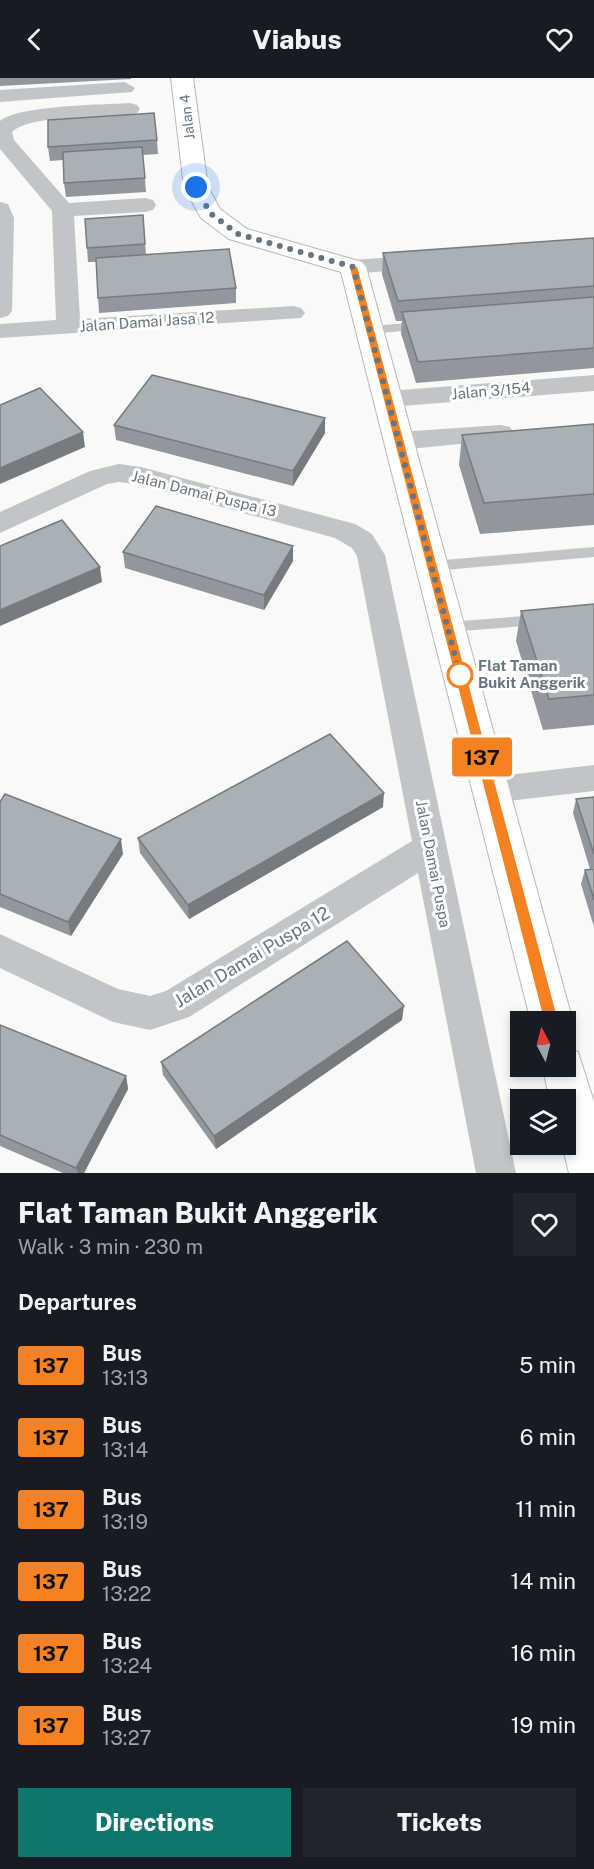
<!DOCTYPE html>
<meta charset="utf-8">
<style>
body{margin:0;font-family:"Public Sans",sans-serif;background:#20242c;color:#f1f3f6;height:100vh;display:flex;flex-direction:column;font-size:22px;white-space:nowrap}
*{box-sizing:border-box;margin:0}
p{font-size:20px;color:#9ea1a6}
.icon{flex:none;width:33px;height:33px;fill:none;stroke:currentColor;stroke-width:2;stroke-linecap:round;stroke-linejoin:round}
.map{position:relative;height:1095px;overflow:hidden}
.drawer{display:flex;flex-direction:column;background:#171b24;flex:1}
.drawer>*{flex:none}
.badge{padding:0 12px;border-radius:4px;font-size:21px;line-height:39px}
.needle{width:39px;rotate:353deg}
.controls{position:absolute;left:510px;top:933px;display:grid;gap:12px}
.controls a{display:grid;place-items:center;width:66px;height:66px;border-radius:0px;background:#171b24;box-shadow:0 3px 9px #0003;font-size:30px}
.you{position:absolute;width:30px;height:30px;margin:-15px;border:4px solid #fff;border-radius:50%;background:#1a73e8;box-shadow:0 0 0 9px #1a73e833}
.map>.badge{position:absolute;translate:-50% -50%;box-shadow:0 0 0 3px #fff}
h2{padding:0 18px;font-size:22px;line-height:54px}
.round{display:grid;place-items:center;flex:none;width:63px;height:63px;border-radius:0px;background:#20242c}
.overview{display:flex;align-items:center;justify-content:space-between;height:102px;padding:0 18px}
h1{font-size:28px;font-weight:800;line-height:45px}
.cta{display:flex;gap:12px;margin-top:auto;padding:12px 18px}
.cta a{flex:1;height:69px;border-radius:0px;background:#0f766e;color:#fff;font-size:24px;font-weight:800;line-height:69px;text-align:center}
.cta a+a{background:#20242c;color:#f1f3f6}
ul{padding:0;list-style:none}
li{display:flex;align-items:center;gap:18px;height:72px;padding:0 18px}
li div{flex:1}
li b{display:block;font-size:22px}
li em{font-style:normal}
li .badge{min-width:66px;font-weight:700;text-align:center}
header{display:flex;justify-content:space-between;align-items:center;height:78px;padding:0 18px;background:#171b24;font-size:27px;font-weight:800}
.map>svg:first-child{display:block}
.lines{fill:none;stroke-linecap:round;stroke-linejoin:round}
.secondary-casing{stroke:#b3b9bd;stroke-width:2}
.lane{fill:#c1c5c8;fill-rule:evenodd}
.street{fill:#c1c5c8;fill-rule:evenodd}
.secondary{fill:#fff;fill-rule:evenodd}
.wall{fill:#91979d}
.shaded-wall{fill:#767b7f}
.building{fill:#a9b0b6;stroke:#767b7f;stroke-width:1.5}
.line{fill:#f58220;stroke:#fff;stroke-width:1.5}
.walk{stroke:#667580;stroke-width:6;stroke-dasharray:0 10.8}
.stop-dot{fill:#fff;stroke:#f58220;stroke-width:3}
.labels{text-anchor:middle;stroke-width:6;stroke-linejoin:round;paint-order:stroke}
.far-street-label{font-size:14px;fill:#667580;stroke:#fff}
.street-label{font-size:15px;fill:#667580;stroke:#fff}
.stop-label{font-size:15px;font-weight:bold;fill:#667580;stroke:#fff;text-anchor:start}
.near-street-label{font-size:18px;fill:#667580;stroke:#fff}
</style>
<header><svg class="icon" aria-label="back" viewBox="0 0 24 24"><path d="M15 5l-7 7 7 7"/></svg>Viabus<svg class="icon" aria-label="heart" viewBox="0 0 24 24"><path d="M12 20l-8-8c-3-5 5-10 8-4 3-6 11-1 8 4z"/></svg></header>
<div class="map">
<svg width="594" height="1095" viewBox="0 0 594 1095">
<rect width="100%" height="100%" fill="#f9f9f8"/>
<g class="lines">
<g class="secondary-casing">
<g id="secondary">
<polygon points="171,0 193,0 208,109 220,131 247,151 362,184 366,189 573,944 567,957 566,944 531,944 341,194 229,161 201,140 184,109"/>
<polygon points="566,969 578,974 594,1024 594,1095 569,1095 562,1066 566,1066 566,1022 550,1022 542,988 566,988"/>
</g>
</g>
<g class="lane">
<polygon points="420,244 424,245 424,251 370,256 364,252 370,248"/>
<polygon points="594,469 594,479 432,493 425,488 432,483"/>
<polygon points="538,537 545,542 538,547 448,554 440,549 448,544"/>
</g>
<g class="street">
<polygon points="125,4 135,10 132,14 0,24 0,12"/>
<path d="M130,25L137,27L140,31L137,35C105,43 35,34 12,54L14,62L69,125L145,120L153,122L156,127L153,132L145,134L74,138L80,241L293,228L301,230L305,235L301,240L0,260V246L56,242L52,133L0,71V43C19,27 102,27 130,25Z"/>
<polygon points="0,124 8,126 14,140 12,233 8,238 0,240"/>
<polygon points="422,177 430,179 433,184 430,189 353,196 345,194 341,189 345,184 353,182"/>
<polygon points="594,297 594,313 388,329 379,327 375,321 379,315 388,313"/>
<polygon points="501,347 510,349 514,355 510,361 399,372 390,369 386,363 390,357 399,354"/>
<polygon points="119,386 141,389 355,446 372,456 385,477 516,1095 476,1095 418,795 189,939 150,952 113,944 0,890 0,856 118,911 150,918 166,913 412,763 357,478 352,470 335,460 141,407 119,404 107,406 0,455 0,434 90,393"/>
<polygon points="594,687 594,713 490,725 478,721 473,712 478,703 490,699"/>
</g>
<use href="#secondary" class="secondary"/>
</g>
<g class="wall">
<polygon points="0,0 131,0 131,1 0,8"/>
<polygon points="157,62 158,76 143,77 146,114 66,119 64,105 63,82 50,83 48,69"/>
<polygon points="143,137 146,177 236,210 236,225 99,235 96,184 88,184 87,170"/>
<polygon points="594,160 594,290 416,305 401,255 402,243 396,243 382,196 383,175"/>
<polygon points="594,346 594,447 480,456 459,387 462,357"/>
<polygon points="114,347 325,355 293,408 116,362"/>
<polygon points="123,474 293,483 264,532 125,490"/>
<polygon points="594,526 594,647 543,652 516,563 521,533"/>
<polygon points="594,719 594,790 590,791 573,735 576,721"/>
<polygon points="0,724 123,776 71,858 0,829"/>
<polygon points="383,729 189,841 140,775 138,760"/>
<polygon points="594,791 594,849 581,806 585,792"/>
<polygon points="402,942 216,1071 163,997 161,984"/>
<polygon points="0,947 126,998 128,1011 84,1095 63,1095 0,1068"/>
</g>
<g class="shaded-wall">
<polygon points="325,340 325,355 293,408 293,393"/>
<polygon points="83,354 85,369 0,406 0,390"/>
<polygon points="293,468 293,483 264,532 264,517"/>
<polygon points="100,489 102,504 0,548 0,532"/>
<polygon points="384,715 383,729 189,841 188,827"/>
<polygon points="121,761 123,776 71,858 68,844"/>
<polygon points="404,928 402,942 216,1071 214,1058"/>
<polygon points="126,998 128,1011 84,1095 78,1095 76,1090"/>
</g>
<g class="building">
<polygon points="154,35 157,62 48,69 48,42"/>
<polygon points="142,69 145,100 64,105 63,74"/>
<polygon points="143,137 145,166 87,170 85,141"/>
<polygon points="594,160 594,208 398,223 383,175"/>
<polygon points="229,171 236,210 98,220 96,180"/>
<polygon points="594,219 594,270 418,284 402,234"/>
<polygon points="152,297 325,340 293,393 114,347"/>
<polygon points="40,310 83,354 0,390 0,327"/>
<polygon points="594,346 594,416 484,425 462,357"/>
<polygon points="156,428 293,468 264,517 123,474"/>
<polygon points="62,442 100,489 0,532 0,468"/>
<polygon points="594,526 594,617 549,621 521,533"/>
<polygon points="330,656 384,715 188,827 138,760"/>
<polygon points="5,716 121,761 68,844 0,816 0,724"/>
<polygon points="594,719 594,776 576,721"/>
<polygon points="594,791 594,822 585,792"/>
<polygon points="347,863 404,928 214,1058 161,984"/>
<polygon points="0,947 126,998 76,1090 0,1057"/>
</g>
<polygon class="line" points="353,186 358,189 559,944 552,950 544,944 349,189"/>
<g class="lines">
<polyline class="walk" points="196,109 210,135 238,156 353,189 460,597"/>
</g>
<circle class="stop-dot" cx="460" cy="597" r="12"/>
<g class="labels">
<g class="far-street-label">
<text transform="translate(187 39) rotate(-97)" y="5">Jalan 4</text>
</g>
<g class="street-label">
<text transform="translate(147 244) rotate(-4)" y="5">Jalan Damai Jasa 12</text>
<text transform="translate(491 313) rotate(-5)" y="5">Jalan 3/154</text>
<text transform="translate(204 416) rotate(14)" y="5">Jalan Damai Puspa 13</text>
<text transform="translate(433 786) rotate(79)" y="5">Jalan Damai Puspa</text>
</g>
<g class="stop-label">
<text x="478" y="593">Flat Taman<tspan x="478" dy="17">Bukit Anggerik</tspan></text>
</g>
<g class="near-street-label">
<text transform="translate(252 879) rotate(-31)" y="6">Jalan Damai Puspa 12</text>
</g>
</g>
</svg>
<div class="controls">
<a><svg class="needle" viewBox="-14 -14 28 28"><path d="M0-13l5 13h-10z" fill="#e53935"/><path d="M0 13l5-13h-10z" fill="#9ea1a6"/></svg></a>
<a><svg class="icon" aria-label="layers" viewBox="0 0 24 24"><path d="M12 4l9 5-9 5-9-5zM3 14l9 5 9-5"/></svg></a>
</div>
<div class="you" style="left:196px;top:109px"></div>
<b class="badge" style="left:482px;top:679px;background:#f58220;color:#111">137</b>
</div>
<section class="drawer">
<div class="overview"><div><h1>Flat Taman Bukit Anggerik</h1><p>Walk · 3 min · 230 m</p></div><a class="round"><svg class="icon" aria-label="heart" viewBox="0 0 24 24"><path d="M12 20l-8-8c-3-5 5-10 8-4 3-6 11-1 8 4z"/></svg></a></div>
<h2>Departures</h2>
<ul>
<li><span class="badge" style="background:#f58220;color:#111">137</span><div><b>Bus</b><p>13:13</p></div><em>5 min</em></li>
<li><span class="badge" style="background:#f58220;color:#111">137</span><div><b>Bus</b><p>13:14</p></div><em>6 min</em></li>
<li><span class="badge" style="background:#f58220;color:#111">137</span><div><b>Bus</b><p>13:19</p></div><em>11 min</em></li>
<li><span class="badge" style="background:#f58220;color:#111">137</span><div><b>Bus</b><p>13:22</p></div><em>14 min</em></li>
<li><span class="badge" style="background:#f58220;color:#111">137</span><div><b>Bus</b><p>13:24</p></div><em>16 min</em></li>
<li><span class="badge" style="background:#f58220;color:#111">137</span><div><b>Bus</b><p>13:27</p></div><em>19 min</em></li>
</ul>
<div class="cta"><a>Directions</a><a>Tickets</a></div>
</section>
